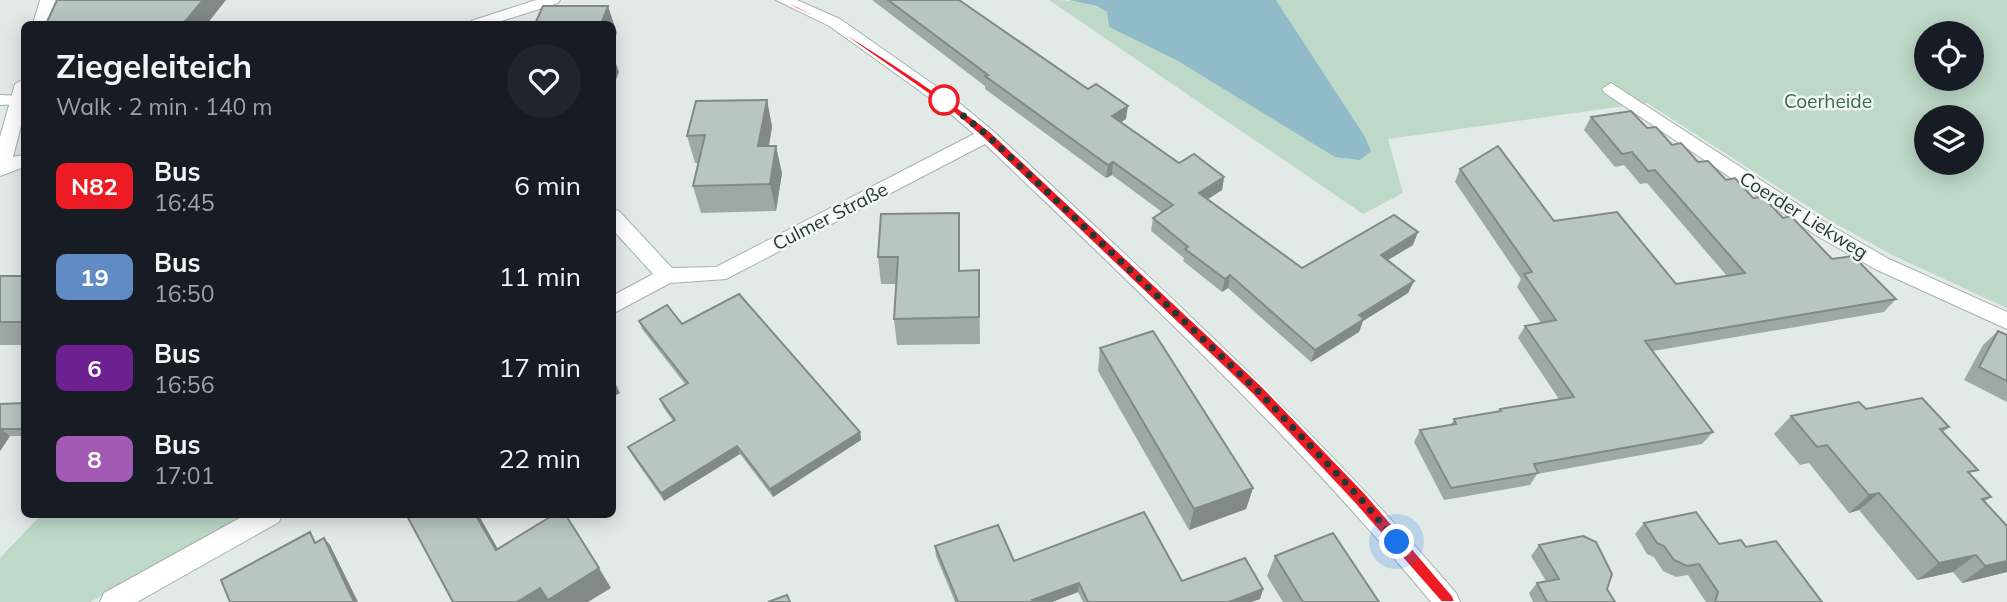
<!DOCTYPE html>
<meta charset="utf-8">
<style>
body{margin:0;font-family:Mulish,sans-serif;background:#20242c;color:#f1f3f6;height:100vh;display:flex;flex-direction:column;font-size:26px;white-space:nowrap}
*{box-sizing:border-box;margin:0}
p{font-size:23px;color:#9ea1a6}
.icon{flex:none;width:38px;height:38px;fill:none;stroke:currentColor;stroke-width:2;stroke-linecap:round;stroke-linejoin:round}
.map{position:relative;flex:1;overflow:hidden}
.sheet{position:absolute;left:21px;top:21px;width:595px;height:497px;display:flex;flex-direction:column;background:#171b24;border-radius:10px;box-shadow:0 4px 18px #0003}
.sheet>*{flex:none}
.badge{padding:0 14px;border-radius:10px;font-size:24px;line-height:46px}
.tools{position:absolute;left:1914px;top:21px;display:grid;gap:14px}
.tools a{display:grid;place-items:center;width:70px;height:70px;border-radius:50%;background:#171b24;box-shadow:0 4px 18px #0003;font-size:35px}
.you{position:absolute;width:35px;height:35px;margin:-18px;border:5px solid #fff;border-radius:50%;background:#1a73e8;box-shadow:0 0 0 10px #1a73e833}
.map>.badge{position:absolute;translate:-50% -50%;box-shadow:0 0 0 4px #fff}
.round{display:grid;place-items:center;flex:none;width:74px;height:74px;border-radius:37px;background:#20242c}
.summary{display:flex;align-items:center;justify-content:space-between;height:119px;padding:0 35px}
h1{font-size:33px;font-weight:700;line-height:52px}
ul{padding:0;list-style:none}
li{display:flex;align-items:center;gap:21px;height:91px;padding:0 35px}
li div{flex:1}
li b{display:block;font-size:26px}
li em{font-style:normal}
li .badge{min-width:77px;font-weight:700;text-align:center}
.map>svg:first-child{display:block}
.green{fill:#bed9c8;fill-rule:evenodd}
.water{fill:#91bbc9}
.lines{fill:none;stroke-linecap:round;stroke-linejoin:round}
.lane-casing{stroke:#a5b1af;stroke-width:2}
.street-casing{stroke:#a5b1af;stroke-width:2}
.lane{fill:#fff;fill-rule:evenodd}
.street{fill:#fff;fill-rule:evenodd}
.wall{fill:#9ea9a6}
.shaded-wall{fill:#818a87}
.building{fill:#b8c5c1;stroke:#818a87;stroke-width:2}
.line{fill:#ed1c24;stroke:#fff;stroke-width:2}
.walk{stroke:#243936;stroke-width:7;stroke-dasharray:0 12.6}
.stop-dot{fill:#fff;stroke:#ed1c24;stroke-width:3.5}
.labels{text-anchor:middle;stroke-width:5;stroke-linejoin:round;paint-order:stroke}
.park-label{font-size:19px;fill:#346b4e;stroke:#f2f7f5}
.street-label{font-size:19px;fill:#243936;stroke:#f2f7f5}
</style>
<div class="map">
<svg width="2007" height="602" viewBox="0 0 2007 602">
<rect width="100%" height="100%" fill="#e2eae8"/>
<g class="green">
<path d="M1049,0C1070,0 1089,2 1107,12L1109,27L1178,61L1364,135L1276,0H2007V308L1892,255L1829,220L1647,103L1388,139L1403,193L1363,214ZM1927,33H1972V79H1927ZM1927,117H1972V163H1927Z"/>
<polygon points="234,514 238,523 90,602 0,602 0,558 41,515"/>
</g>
<polygon class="water" points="1069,0 1276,0 1364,135 1371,151 1360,160 1335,157 1178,61 1109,27 1107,12 1096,6"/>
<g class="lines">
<g class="lane-casing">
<polygon id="lane" points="0,95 24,96 24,104 0,105"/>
</g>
<g class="street-casing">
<g id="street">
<polygon points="40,0 56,0 49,24 33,24"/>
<polygon points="536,0 560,0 558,3 492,24 469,24 471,21"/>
<path d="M776,0H797L840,19L957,101L993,131C1153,280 1314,427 1456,593L1460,602H1431C1295,437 1139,292 985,144L726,279L670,283L612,314V296L653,274L612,229V209L619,211L672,268L716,267L974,134L945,109L828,25Z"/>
<polygon points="24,79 24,114 13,157 24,155 24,167 0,176 0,137 15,84"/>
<polygon points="1611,83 1828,224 1889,259 2007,312 2007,329 1875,269 1814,234 1605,93 1602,89"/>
<polygon points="247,514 282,514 279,522 137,602 100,602 104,593"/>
</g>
</g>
<use href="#lane" class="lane"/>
<use href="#street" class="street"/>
</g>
<g class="wall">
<polygon points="872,0 959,0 1126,119 1121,122 1179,163 1224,177 1222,190 1208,199 1302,268 1413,245 1388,260 1414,281 1408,293 1363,321 1359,332 1311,362 1228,288 1222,292 1183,261 1184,258 1151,231 1153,218 1162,212 1112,175 1106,178 985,89 985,86"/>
<polygon points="767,100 772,127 769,146 782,173 776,211 701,213 693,186 699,163 695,163 687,136"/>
<polygon points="1591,117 1647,128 1783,218 1832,259 1896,299 1884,312 1653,351 1713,432 1702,444 1537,474 1530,485 1444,500 1414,442 1420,430 1451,425 1454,419 1499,412 1500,409 1559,399 1518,338 1525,326 1541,323 1517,287 1521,279 1455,182 1460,169 1554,221 1676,284 1727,276 1647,183 1640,184 1624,165 1615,167 1584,130"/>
<polygon points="960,240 960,271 979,270 980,344 897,345 894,319 896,284 881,284 878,257"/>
<rect x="0" y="276" width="24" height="69"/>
<polygon points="639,321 682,324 860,432 861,440 773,497 740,454 664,501 632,455 628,447 673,421 663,407 660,399 685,384 642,329"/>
<polygon points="1998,331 2007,335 2007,402 1964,380 1983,345"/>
<polygon points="1100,348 1253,488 1246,509 1189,530 1098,371"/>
<polygon points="24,403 24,436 10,436 0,451 0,404"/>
<polygon points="1791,416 1949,427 1943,432 1971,475 1991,497 1984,502 2007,526 2007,572 1962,583 1953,572 1917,580 1859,510 1849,513 1809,463 1800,465 1774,434"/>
<polygon points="1644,523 1719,544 1746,547 1822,602 1706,602 1688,575 1676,577 1663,571 1654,557 1647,554 1635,534"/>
<polygon points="1539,545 1607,589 1615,602 1533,602 1529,593 1537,583 1546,581 1531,556"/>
<polygon points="935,546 1014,561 1263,589 1260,599 1251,602 1083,602 1078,592 1052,602 955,602 936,556"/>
<polygon points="1275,556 1379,602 1283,602 1267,576"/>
</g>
<g class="shaded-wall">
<polygon points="203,0 226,0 207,24 183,24"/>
<polygon points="608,6 617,33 612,44 612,24 601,24"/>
<polygon points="612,52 619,72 612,90"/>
<polygon points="767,100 772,127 764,173 758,146"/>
<polygon points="1128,106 1126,119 1110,129 1112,116"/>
<polygon points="776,146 782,173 776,211 770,184"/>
<polygon points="1113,162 1112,175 1106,178 1108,165"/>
<polygon points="1224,177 1222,190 1197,206 1199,193"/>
<polygon points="959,213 960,240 960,297 959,271"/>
<polygon points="1418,232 1413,245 1376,267 1381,255"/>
<polygon points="1230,275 1228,288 1222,292 1225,279"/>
<polygon points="1414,281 1408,293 1363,321 1359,332 1311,362 1315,350 1359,315"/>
<polygon points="612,376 620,393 612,397"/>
<polygon points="1,429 10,436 0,451 0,431"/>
<polygon points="860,432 861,440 773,497 770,489"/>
<polygon points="737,446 740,454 664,501 661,493"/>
<polygon points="1253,488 1246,509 1189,530 1194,509"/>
<polygon points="1879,493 1859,510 1849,513 1869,495"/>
<polygon points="475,514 478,514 510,570 496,550"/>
<polygon points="324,538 330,545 358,602 354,602"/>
<polygon points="1976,555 1953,572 1917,580 1939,563"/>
<polygon points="2007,561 2007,572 1962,583 1985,566"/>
<polygon points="599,568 611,588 588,602 517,602 540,588"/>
<polygon points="1079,583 1078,592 1052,602 1032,602 1032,600"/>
<polygon points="1263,589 1260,599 1251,602 1229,602"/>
</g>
<g class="building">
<polygon points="57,0 203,0 183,24 46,24"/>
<polygon points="888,0 959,0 1088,89 1096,84 1128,106 1112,116 1179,163 1194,154 1224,177 1199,193 1302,268 1394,215 1418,232 1381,255 1414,281 1359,315 1364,319 1315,350 1230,275 1225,279 1185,249 1188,247 1153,218 1173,205 1113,162 1108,165 985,76 988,75"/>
<polygon points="543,6 608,6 601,24 535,24"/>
<polygon points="767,100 758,146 776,146 770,184 693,186 705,135 687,136 696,101"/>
<polygon points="1631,111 1647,128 1656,127 1672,145 1681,143 1698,162 1708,161 1726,180 1735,178 1753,198 1763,197 1783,218 1791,216 1832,259 1853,256 1896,299 1645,341 1713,432 1534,464 1538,473 1451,488 1420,430 1456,424 1454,419 1501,411 1500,409 1574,397 1525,326 1556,320 1524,274 1532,272 1460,169 1498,146 1554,221 1617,212 1676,284 1745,273 1655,170 1648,171 1632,152 1622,154 1591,117"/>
<polygon points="959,213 959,271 979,270 979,317 894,319 898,257 878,257 881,214"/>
<rect x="0" y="276" width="24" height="46"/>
<polygon points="739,294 860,432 770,489 737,446 661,493 628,447 675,420 660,399 688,383 639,321 667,305 682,324"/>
<polygon points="1153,331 1253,488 1194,509 1100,348"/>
<polygon points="1998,331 2007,335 2007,381 1979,367"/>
<polygon points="1922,398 1949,427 1940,429 1978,470 1968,472 1991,497 1982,499 2007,526 2007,561 1985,566 1976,555 1939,563 1879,493 1869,495 1827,445 1817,447 1791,416 1859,402 1866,409"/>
<polygon points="24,403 24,429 1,429 0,431 0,404"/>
<polygon points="1144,512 1182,581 1245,558 1263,589 1229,602 1088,602 1079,583 1032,600 1033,602 958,602 935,546 998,525 1014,561"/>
<polygon points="1696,512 1719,544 1741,540 1746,547 1776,541 1822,602 1715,602 1718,592 1699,564 1687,566 1674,560 1664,546 1657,543 1644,523"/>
<polygon points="406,514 475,514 496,550 555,514 565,514 599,568 548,600 540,588 517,602 453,602"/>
<polygon points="310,532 315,543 324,538 354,602 230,602 221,580"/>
<polygon points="1333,533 1379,602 1303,602 1275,556"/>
<polygon points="1583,536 1596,542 1612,574 1607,589 1615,602 1547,602 1537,583 1559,579 1539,545"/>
<polygon points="787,595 790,602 768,602"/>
</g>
<path class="line" d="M779,0C802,0 966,111 992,133L1262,386L1366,494L1453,596L1455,602H1441L1355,504L1252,394L983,138L947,107L830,25Z"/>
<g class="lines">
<polyline class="walk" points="944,100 987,135 1257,390 1361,499 1397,542"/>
</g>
<circle class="stop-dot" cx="944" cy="100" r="14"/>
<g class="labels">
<g class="park-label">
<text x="1828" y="108">Coerheide</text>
</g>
<g class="street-label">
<text transform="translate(1804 215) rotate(32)" y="7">Coerder Liekweg</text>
<text transform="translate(830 216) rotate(-27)" y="7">Culmer Straße</text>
</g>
</g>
</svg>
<div class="tools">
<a><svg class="icon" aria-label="locate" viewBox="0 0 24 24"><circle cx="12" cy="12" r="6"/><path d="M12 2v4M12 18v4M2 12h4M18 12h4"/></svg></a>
<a><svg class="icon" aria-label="layers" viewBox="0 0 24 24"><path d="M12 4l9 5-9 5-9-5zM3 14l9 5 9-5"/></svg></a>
</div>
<div class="you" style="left:1397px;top:542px"></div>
<section class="sheet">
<div class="summary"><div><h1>Ziegeleiteich</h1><p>Walk · 2 min · 140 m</p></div><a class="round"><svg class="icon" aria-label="heart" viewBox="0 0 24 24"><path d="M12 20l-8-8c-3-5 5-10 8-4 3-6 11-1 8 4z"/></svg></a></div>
<ul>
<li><span class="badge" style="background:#ed1c24;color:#fff">N82</span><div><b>Bus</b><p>16:45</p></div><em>6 min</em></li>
<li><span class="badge" style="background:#608bc4;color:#fff">19</span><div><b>Bus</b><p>16:50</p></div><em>11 min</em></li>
<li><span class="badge" style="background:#6d2190;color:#fff">6</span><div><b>Bus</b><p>16:56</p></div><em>17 min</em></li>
<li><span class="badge" style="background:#a25ab4;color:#fff">8</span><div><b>Bus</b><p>17:01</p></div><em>22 min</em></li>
</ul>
</section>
</div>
